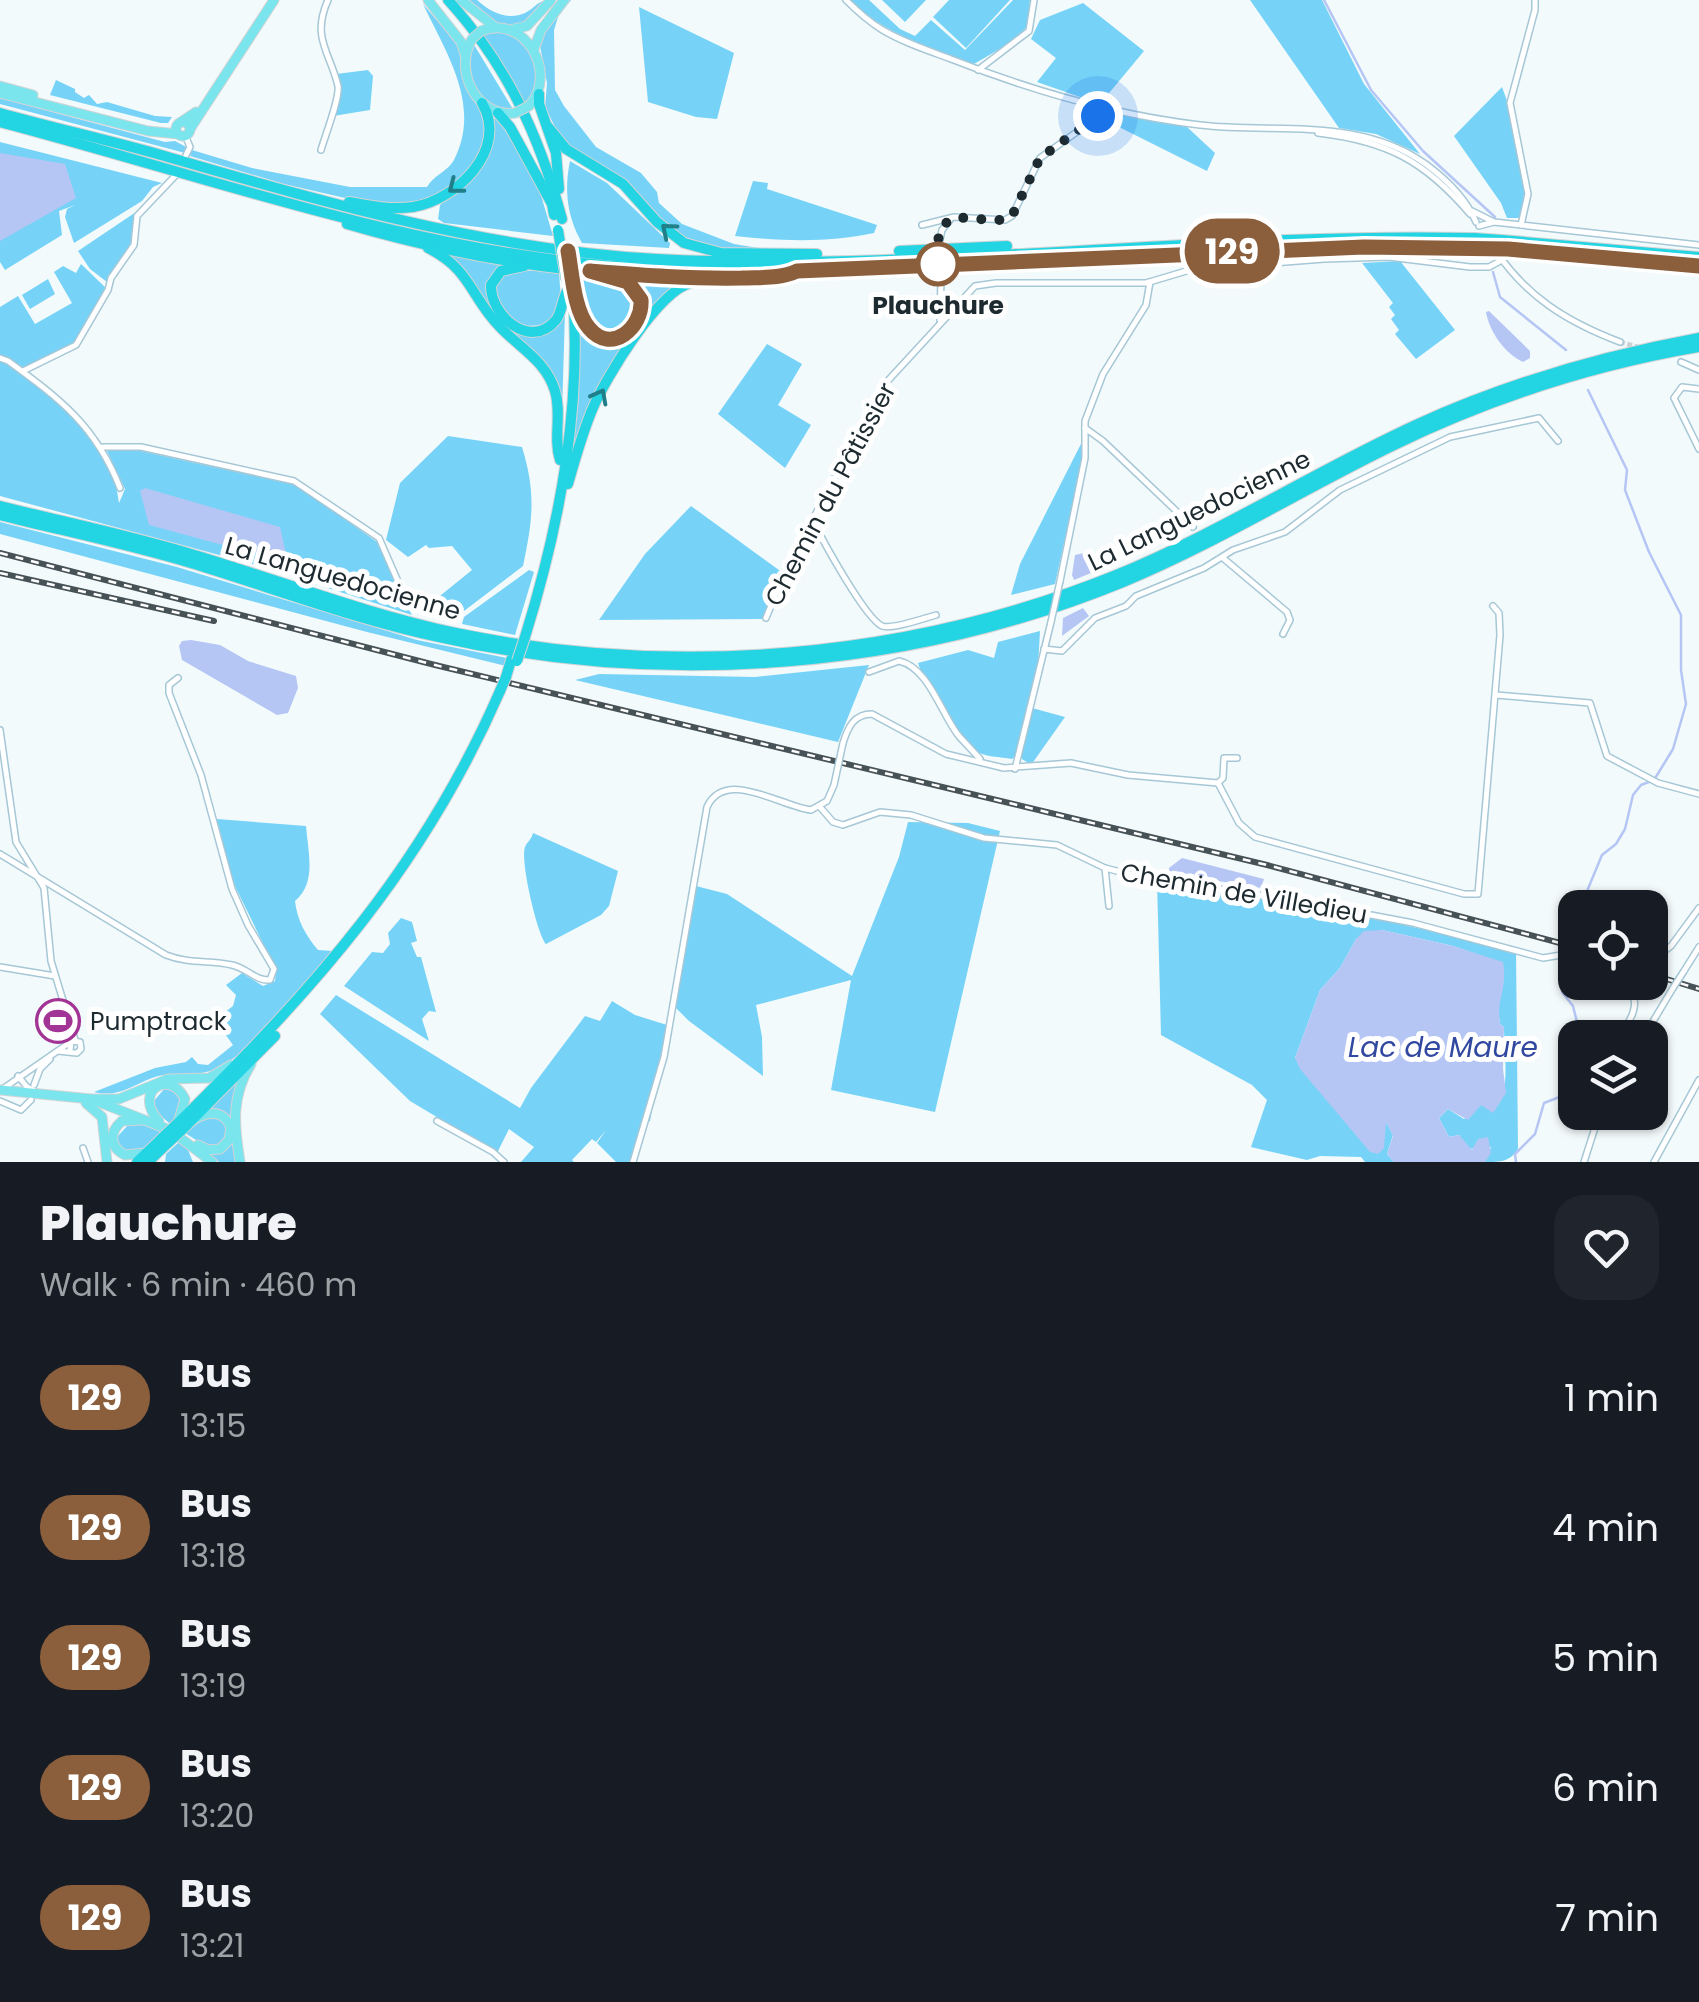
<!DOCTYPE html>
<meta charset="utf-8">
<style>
body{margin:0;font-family:Poppins,sans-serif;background:#20242c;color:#f1f3f6;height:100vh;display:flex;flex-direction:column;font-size:38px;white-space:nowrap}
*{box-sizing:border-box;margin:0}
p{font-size:32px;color:#9ea1a6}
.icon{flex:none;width:55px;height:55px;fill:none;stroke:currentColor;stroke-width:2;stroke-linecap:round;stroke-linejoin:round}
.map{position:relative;height:1162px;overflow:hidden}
.side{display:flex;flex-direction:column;background:#171b24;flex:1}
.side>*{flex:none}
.badge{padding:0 20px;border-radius:32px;font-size:35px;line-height:65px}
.controls{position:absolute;left:1558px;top:890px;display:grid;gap:20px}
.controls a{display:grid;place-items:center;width:110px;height:110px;border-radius:20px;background:#171b24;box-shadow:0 2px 8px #0004;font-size:50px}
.you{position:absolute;width:50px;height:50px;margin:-25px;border:8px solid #fff;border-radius:50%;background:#1a73e8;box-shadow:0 0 0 15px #1a73e833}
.map>.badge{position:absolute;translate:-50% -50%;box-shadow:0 0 0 5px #fff}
.round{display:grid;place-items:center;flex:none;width:105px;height:105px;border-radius:30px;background:#20242c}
.summary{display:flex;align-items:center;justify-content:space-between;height:170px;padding:0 40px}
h1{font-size:48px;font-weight:800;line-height:75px}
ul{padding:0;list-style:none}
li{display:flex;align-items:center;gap:30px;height:130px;padding:0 40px}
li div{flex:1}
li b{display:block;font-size:38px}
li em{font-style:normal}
li .badge{min-width:110px;font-weight:700;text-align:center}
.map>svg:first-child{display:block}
.green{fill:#76d3f7}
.water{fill:#b5c6f5}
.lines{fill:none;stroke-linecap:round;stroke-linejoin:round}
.stream{stroke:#b5c6f5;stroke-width:2.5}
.minor-tunnel{stroke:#c8d0d3;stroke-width:5;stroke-dasharray:5 2.5;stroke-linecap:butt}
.minor-casing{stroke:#a6c7d6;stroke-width:8}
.major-casing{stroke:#d2d4d5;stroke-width:11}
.highway-casing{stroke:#d2d4d5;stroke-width:12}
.minor{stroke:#fff;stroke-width:5}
.major{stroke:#7be5ee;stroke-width:9}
.highway{stroke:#23d4e3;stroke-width:10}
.rail-casing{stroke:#475257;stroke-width:6}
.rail{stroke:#fff;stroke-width:2.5;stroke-dasharray:8;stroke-linecap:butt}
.minor-bridge-casing{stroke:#a6c7d6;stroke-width:8;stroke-linecap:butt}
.major-bridge-casing{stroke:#d2d4d5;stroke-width:11;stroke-linecap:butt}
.highway-bridge-casing{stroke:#d2d4d5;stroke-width:12;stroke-linecap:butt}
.minor-bridge{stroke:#fff;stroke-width:5}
.major-bridge{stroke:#7be5ee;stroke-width:9}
.highway-bridge{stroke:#23d4e3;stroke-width:10}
.oneway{stroke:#207f89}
.line-casing{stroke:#fff;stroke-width:22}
.line{stroke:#8b5e3c;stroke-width:15}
.walk{stroke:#1d2a2f;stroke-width:10;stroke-dasharray:0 18}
.stop-dot{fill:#fff;stroke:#8b5e3c;stroke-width:5}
.labels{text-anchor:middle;stroke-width:10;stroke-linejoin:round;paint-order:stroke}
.stop-label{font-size:25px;font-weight:bold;fill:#1d2a2f;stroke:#fff}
.street-label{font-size:25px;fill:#1d2a2f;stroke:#fff}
.poi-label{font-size:25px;fill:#1d2a2f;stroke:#fff;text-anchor:start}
.water-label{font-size:28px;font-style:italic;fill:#3148a0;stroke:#fff}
</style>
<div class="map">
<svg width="1699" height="1162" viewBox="0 0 1699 1162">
<rect width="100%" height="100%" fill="#f3fafc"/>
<g class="green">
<path d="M467,0H477C490,12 508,21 525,13C535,8 536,2 547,0C540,7 532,19 524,24C504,35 480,12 467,0Z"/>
<polygon points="568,0 571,0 558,17 554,30 555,90 564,106 596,147 641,173 657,192 659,203 682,224 734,244 777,251 731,251 684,237 672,230 618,175 570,146 557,131 545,107 547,83 540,46 546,30"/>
<path d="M849,0H869L900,29L915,36L931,20L965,50L1013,0H1030L1027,27L1010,43L974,64C928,46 886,35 849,0Z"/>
<polygon points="882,0 926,0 905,22"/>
<polygon points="949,0 1010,0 966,48 933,17"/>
<polygon points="1250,0 1322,0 1364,84 1420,154 1376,134 1339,128"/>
<polygon points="1083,3 1144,51 1100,104 1037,82 1056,58 1031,39 1040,20"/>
<path d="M423,4L459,46L462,77L481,106L487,123L482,148L462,180L439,196L396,206L358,201L284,184L190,156L192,150L252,168L350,187H427C434,175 448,171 454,160C482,105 446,53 423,4Z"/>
<polygon points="639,7 734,53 717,119 696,117 648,102"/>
<path d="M505,31C523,41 541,60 538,84C537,90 530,99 526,105L482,34Z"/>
<path d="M473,43L514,111C476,111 465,73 473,43Z"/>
<polygon points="368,70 373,76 370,110 333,116 341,90 336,74"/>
<polygon points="56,80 75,89 75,92 84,98 89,95 97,104 107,102 155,116 172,117 168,123 161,123 50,95"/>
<path d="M1502,87C1517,127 1532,178 1520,218H1507L1501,203L1454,136Z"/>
<polygon points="0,98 165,142 175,141 188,148 185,153 0,104"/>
<polygon points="1107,112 1187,127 1215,153 1207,171 1105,120"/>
<polygon points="497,117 538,185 553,236 444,223 438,219 440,205 472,177 493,120"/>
<polygon points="0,142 162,183 153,187 142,201 74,243 65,217 67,209 75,205 59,211 62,235 5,270 0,262"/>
<path d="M570,161L607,183L670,243L669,248L582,243C567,217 564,190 570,161Z"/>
<path d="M753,181L768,183L767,189L877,225L874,233C827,243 782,241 735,236Z"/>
<polygon points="136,212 132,227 133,243 107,282 90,269 78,251"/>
<polygon points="446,254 513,264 500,269 489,296 528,335 565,312 562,413 555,383 501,325 470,277"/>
<polygon points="1400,261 1455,330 1416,359 1395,334 1399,330 1391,319 1395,315 1389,307 1393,303 1362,263"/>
<polygon points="81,264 108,290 76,345 23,371 0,357 0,307 18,296 35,324 72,303 54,272 63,266 76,273"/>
<path d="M516,270L559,272L561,301L550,322C518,334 502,316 495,286L505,272Z"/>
<path d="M578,274C608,279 665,290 626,332L602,333L582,307Z"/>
<path d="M628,278L683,282C637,304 587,419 567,466L578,402L580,319L588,330L614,341L643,314Z"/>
<polygon points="48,279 55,294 30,309 22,295"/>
<polygon points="767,344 802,364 778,405 811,425 785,468 718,414"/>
<path d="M5,360C53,397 113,437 119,503L125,489L107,451H141L296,485L380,544L398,591L412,615L249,563L0,496V361Z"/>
<path d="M448,436L522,447C536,493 533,519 523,566L464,611H446L430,604L472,570L452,546L429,548L426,545L408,557L386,540L400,483Z"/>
<polygon points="1084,438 1084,452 1055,584 1011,595 1020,564"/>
<polygon points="691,506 783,573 764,619 599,620 645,554"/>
<polygon points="0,522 177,567 417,640 507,658 506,666 367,632 0,534"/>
<polygon points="529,570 534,572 515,635 462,624 464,617"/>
<path d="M1040,631L1038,668L1019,753L1012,759C1001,757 983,757 974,750C954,735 926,687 918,663L968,650L994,658L998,642Z"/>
<polygon points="869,665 838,742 575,680 599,674 755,677"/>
<polygon points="1032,708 1065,717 1031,765 1022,759 1021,753"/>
<path d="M217,819L306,826C308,852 317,883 295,901C297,920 306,936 318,950L333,951C304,984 253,1055 213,1070C193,1078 172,1070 152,1078C131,1086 118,1098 94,1092L155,1068L186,1062L192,1057L198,1064L208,1065L233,1045L215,1020L233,1006L236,995L226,985L242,973L263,986L275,981L276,970L232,880Z"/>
<polygon points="908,822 968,823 1000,831 935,1112 831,1090 851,980 756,1005 762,1037 763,1076 689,1021 675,1007 696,886 727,894 852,976 899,857"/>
<path d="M533,833L618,871L609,906L601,915L546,944C537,934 520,860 525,847C527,842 532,839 533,833Z"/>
<path d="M1161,879L1395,923L1516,950L1518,1149C1510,1162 1500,1162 1485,1162L1491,1147L1469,1149L1459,1135L1449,1137L1439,1118L1448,1109L1464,1119L1481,1105H1498C1510,1091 1504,1047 1504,1027L1500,1024L1497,1003L1503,963L1453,946L1382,930L1356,939L1340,968L1320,990L1295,1058L1385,1120L1393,1135L1387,1154L1394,1162H1365L1361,1157L1320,1156L1307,1160L1251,1147L1267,1100L1252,1085L1161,1035L1157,880Z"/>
<polygon points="401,918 412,922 417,941 411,943 417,957 421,957 436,1012 429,1011 422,1019 429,1041 344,986 372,952 383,953 390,944 388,933"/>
<polygon points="336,995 520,1108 531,1088 585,1016 600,1021 612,1001 635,1015 667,1025 650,1121 640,1126 631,1162 616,1162 597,1143 606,1130 596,1142 592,1139 572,1160 574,1162 521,1162 534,1147 509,1129 497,1153 410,1101 320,1014"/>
<polygon points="59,1007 68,1032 61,1037 45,1012 47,1008"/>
<polygon points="236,1082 237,1162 219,1162 207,1152 233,1136 217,1110 209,1109"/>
<polygon points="165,1088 170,1088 182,1100 175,1120 169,1123 159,1114 153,1102"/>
<polygon points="218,1116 227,1124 228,1137 220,1146 207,1147 185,1133 206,1117"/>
<polygon points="129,1124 140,1124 161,1132 144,1148 127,1151 119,1145 117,1137"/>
<polygon points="179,1142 188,1150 193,1162 165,1162 166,1154"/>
</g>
<g class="water">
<polygon points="0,153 65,164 76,198 0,241"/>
<path d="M1489,311L1530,351V358L1523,362C1505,354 1489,331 1486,312Z"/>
<polygon points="145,488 280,527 287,559 282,561 149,525 140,491"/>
<polygon points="1084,553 1091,573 1074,580 1072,575 1075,555"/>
<polygon points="1083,608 1089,616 1062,636 1063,618"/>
<polygon points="191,640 220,645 248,661 296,676 298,688 288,713 277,715 182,660 179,646 182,641"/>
<polygon points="1182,858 1264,879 1261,888 1169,873 1169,868"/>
<path d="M1382,930L1453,946L1503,962C1508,989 1496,997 1500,1024L1504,1027L1503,1069L1506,1093L1493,1113L1481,1105L1468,1120L1448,1109L1439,1118L1449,1137L1459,1135L1472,1150L1478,1139L1488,1137L1491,1153L1485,1162H1394L1387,1154L1393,1136L1386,1122L1384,1148L1378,1154L1370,1152L1300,1069L1295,1058L1320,990L1340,968L1356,939L1364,931Z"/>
</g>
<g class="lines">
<g class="stream">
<polyline points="1324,0 1371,90 1423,151 1495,217"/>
<polyline points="1493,272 1500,297 1566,350"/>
<polyline points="1580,908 1602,855 1616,844 1625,829 1633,795 1641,785 1654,780 1673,749 1686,704 1681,670 1681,615 1649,552 1625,490 1627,470 1588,390"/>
<polyline points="1575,916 1562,966 1562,992 1573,1006 1581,1038"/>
<polyline points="1516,1162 1515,1154 1535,1134 1544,1103 1575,1091"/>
</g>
<polyline class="minor-tunnel" points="1620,342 1641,348"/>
<g class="minor-casing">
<g id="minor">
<path d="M846,0C857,11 868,21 881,29C902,42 927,50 951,59C1030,90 1115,115 1200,125C1277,134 1360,116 1427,165C1447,180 1466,198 1476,222"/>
<polyline points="978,70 1029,31 1034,0"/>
<path d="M1318,133C1387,141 1425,161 1470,214"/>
<polyline points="185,135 190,147 186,155"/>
<path d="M321,150C325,136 340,98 338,86C330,52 311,38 328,0"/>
<polyline points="1472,211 1494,222 1699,245"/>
<polyline points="922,225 954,217 1005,220 1012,216 1040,158 1098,117 1100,108"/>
<polyline points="1521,225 1528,194 1510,103 1535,10 1535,0"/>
<polyline points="1479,226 1494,222"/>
<polyline points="939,244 942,230 950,220"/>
<path d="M1494,248C1525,296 1567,322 1620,342"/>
<polyline points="940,320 941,278"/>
<path d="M0,358L8,361C60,399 96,426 120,488"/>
<polyline points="1681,362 1699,370"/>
<polyline points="23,371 76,345 108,290 111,278 134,245 137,216 175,176"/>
<polyline points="1699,389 1682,387 1674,398 1699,449"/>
<polyline points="1085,428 1103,441 1193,527"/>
<polyline points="102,447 141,447 294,481 379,538 400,586 414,605 425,610"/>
<path d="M813,521C823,541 865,618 882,626C891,630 925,618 936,615"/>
<polyline points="1223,558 1287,612 1290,620 1283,634"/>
<polyline points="1060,581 1085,458 1085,421 1103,374 1146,305 1150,282"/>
<polyline points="766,618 783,576 883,386 975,286 996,283 1146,283 1193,269 1324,259 1389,257 1470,267 1489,267 1502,260"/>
<polyline points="1044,649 1062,651 1095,618 1126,606 1136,596 1204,568 1233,550 1285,532 1340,490 1450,437 1539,418 1558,441"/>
<path d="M869,672L899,661C928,667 941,713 958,735C965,743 973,751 980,759"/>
<polyline points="1496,695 1590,703 1607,756 1658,783 1699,794"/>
<polyline points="0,730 16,842 44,888 51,961 75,1040"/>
<path d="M843,743C848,727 854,714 872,714L946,754L1004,768L1071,763L1128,775L1218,783L1223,778L1224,758H1237"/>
<polyline points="1015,769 1051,622"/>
<polyline points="1218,783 1239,823 1255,837 1464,894 1478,894 1500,635 1499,613 1493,606"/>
<polyline points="820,807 833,822 843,825 880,812 911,815 984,838 1057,845 1105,868 1136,876 1308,903 1413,923 1543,958 1561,955 1575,963"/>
<path d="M0,854L166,955C189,964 210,960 232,965C247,968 255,981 270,980L274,969L248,925L232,889L201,775L169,693V685L178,678"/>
<polyline points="1105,868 1109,906"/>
<polyline points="1612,908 1612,907"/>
<polyline points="1650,957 1655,958 1671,946 1699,908"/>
<polyline points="0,967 55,976"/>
<polyline points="1684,971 1699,947"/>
<path d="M1616,1038C1632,1021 1643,1002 1626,982"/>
<polyline points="1643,1038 1673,988"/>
<polyline points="58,1051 77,1053 81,1049 80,1042 71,1041 70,1051"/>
<polyline points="18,1076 27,1087 33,1090"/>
<polyline points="34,1085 40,1069 50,1059"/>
<polyline points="4,1088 69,1043"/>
<polyline points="0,1101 21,1110 31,1100"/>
<polyline points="437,1121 493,1152 504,1162"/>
<polyline points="83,1148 88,1162"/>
<path d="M633,1162L664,1057L707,807C725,768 780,806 811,810L827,801L834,785"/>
<polyline points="1584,1162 1600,1112"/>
<polyline points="1654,1162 1699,1080"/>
</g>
</g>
<g class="major-casing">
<g id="major">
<polyline points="428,0 461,42 465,54"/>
<polyline points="461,0 495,27"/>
<polyline points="514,29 527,26 551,0"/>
<path d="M481,31C525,13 559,74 529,106"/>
<path d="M472,39C453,71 477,118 515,113"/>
<polyline points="534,49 541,30 564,0"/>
<polyline points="0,86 33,95"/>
<polyline points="0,93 148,131 178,134"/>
<circle cx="183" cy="129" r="7"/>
<polyline points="181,122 196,112"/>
<polyline points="190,129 274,0"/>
<polyline points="0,1090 91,1099 165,1128"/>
<polyline points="91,1099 119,1099 168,1079 209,1078 231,1065"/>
<polyline points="86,1103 102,1117 107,1162"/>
<path d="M194,1119C210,1111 223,1110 231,1127L229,1140L220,1149L208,1150L198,1145"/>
<path d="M142,1120L122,1121C109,1132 109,1147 125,1155L145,1153"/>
<path d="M159,1121C132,1093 169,1067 185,1099L179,1120"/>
<polyline points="174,1133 212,1162"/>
<path d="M240,1162C234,1125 231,1096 251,1064"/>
</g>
</g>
<g class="highway-casing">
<g id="highway">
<path d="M448,0C507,65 539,135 562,219"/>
<polyline points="539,94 539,104 556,153 559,189"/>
<path d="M0,113C54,128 108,140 161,155C324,202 486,250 657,259C929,273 1202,232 1474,238"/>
<polyline points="498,113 510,127 552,204 554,215"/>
<path d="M0,122C199,174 398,247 603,265C715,274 825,269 936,264C1118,256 1299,243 1481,248"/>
<polyline points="548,127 566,149 623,184 657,222 684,243 721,253 817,254"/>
<path d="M349,202C370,206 392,210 413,207C457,200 509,149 482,103"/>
<path d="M347,224C473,261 612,282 744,278"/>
<polyline points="1502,240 1699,257"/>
<path d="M428,248C472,270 470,297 500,327C520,348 546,361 555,391C562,413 553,439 560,460"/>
<polyline points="1508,249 1699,267"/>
<polyline points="899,251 1007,246"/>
<path d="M524,266L501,271L491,285C490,315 530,351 556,320C562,312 562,300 567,291"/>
<path d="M578,300C591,355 645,348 641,300L628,282L615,278"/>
<path d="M568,484C575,459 582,434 592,410C606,377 658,291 691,283"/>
<path d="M0,506C64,522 128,535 191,554C279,580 366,614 456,633C675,678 907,659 1114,576C1220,533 1315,471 1418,424C1508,383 1602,356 1699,338"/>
<path d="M0,515C64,531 128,544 191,563C273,588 354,619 439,637C665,688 908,670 1123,582C1217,543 1303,489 1394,445C1491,398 1593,365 1699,347"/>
<path d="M525,637C561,521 583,401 572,280"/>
<polyline points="506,677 511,660"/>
<path d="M178,1123C314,989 423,868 500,691"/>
<polyline points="186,1126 275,1036"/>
<polyline points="137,1162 162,1138"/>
<polyline points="148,1162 169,1142"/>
</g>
</g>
<use href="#minor" class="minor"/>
<use href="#major" class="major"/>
<use href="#highway" class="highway"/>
<g class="rail-casing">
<g id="rail">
<polyline points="0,553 435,665 1267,865 1575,947"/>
<polyline points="0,573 214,621"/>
<polyline points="1650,974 1699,989"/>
</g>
</g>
<use href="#rail" class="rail"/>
<g class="minor-bridge-casing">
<g id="minor-bridge">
<polyline points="939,244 941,278"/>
<polyline points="1051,622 1060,581"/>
<polyline points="834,785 843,743"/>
<polyline points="1673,988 1684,971"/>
</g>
</g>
<g class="major-bridge-casing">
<g id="major-bridge">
<polyline points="472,39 481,31"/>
<polyline points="515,113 529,106"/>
</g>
</g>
<g class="highway-bridge-casing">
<g id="highway-bridge">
<polyline points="558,230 566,279"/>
<polyline points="1474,238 1502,240"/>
<polyline points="1481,248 1508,249"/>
<polyline points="517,661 525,637"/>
<polyline points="500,691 506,677"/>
<polyline points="162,1138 178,1123"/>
<polyline points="169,1142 186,1126"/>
</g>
</g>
<use href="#minor-bridge" class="minor-bridge"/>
<use href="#major-bridge" class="major-bridge"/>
<use href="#highway-bridge" class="highway-bridge"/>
</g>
<defs><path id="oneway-chevron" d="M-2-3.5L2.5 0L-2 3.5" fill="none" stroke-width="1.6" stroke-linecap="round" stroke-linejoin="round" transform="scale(2.5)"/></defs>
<g class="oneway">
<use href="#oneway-chevron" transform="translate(455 187) rotate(142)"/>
<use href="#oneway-chevron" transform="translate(668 230) rotate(-140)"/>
<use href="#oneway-chevron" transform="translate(600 396) rotate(-62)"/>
</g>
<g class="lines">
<g class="line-casing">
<path id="line" d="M568,251C572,273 574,311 589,328C611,355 643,328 641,300L628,282L590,271C641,275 691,279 742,278C761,277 780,279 797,271L1364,247L1508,249L1699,266"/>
</g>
<use href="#line" class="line"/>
<path class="walk" d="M938,264L941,278C940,265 936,248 939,236C947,201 990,230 1012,216L1040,158L1098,116"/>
</g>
<defs>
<g id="stadium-ring" transform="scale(2.25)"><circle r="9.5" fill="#fff" stroke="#a13494" stroke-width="1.5"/><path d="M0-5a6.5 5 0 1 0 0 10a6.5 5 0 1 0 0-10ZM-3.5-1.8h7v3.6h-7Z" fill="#a13494"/></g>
</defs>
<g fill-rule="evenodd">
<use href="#stadium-ring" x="58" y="1021"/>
</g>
<circle class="stop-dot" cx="938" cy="264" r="20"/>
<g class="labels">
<g class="stop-label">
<text x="938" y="314">Plauchure</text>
</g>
<g class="street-label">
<text transform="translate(830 494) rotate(-62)" y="9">Chemin du Pâtissier</text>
<text transform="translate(1199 510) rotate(-26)" y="9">La Languedocienne</text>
<text transform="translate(343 578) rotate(16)" y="9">La Languedocienne</text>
<text transform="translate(1244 893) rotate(10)" y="9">Chemin de Villedieu</text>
</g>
<g class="poi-label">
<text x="90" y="1030">Pumptrack</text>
</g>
<g class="water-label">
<text x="1443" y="1057">Lac de Maure</text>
</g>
</g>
</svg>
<div class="controls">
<a><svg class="icon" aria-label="locate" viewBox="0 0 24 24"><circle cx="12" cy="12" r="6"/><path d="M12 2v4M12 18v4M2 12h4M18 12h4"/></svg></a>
<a><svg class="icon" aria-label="layers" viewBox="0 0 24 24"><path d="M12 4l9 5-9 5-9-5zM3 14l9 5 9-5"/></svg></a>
</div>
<div class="you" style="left:1098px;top:116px"></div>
<b class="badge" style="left:1232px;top:251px;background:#8b5e3c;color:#fff">129</b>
</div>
<section class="side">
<div class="summary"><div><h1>Plauchure</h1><p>Walk · 6 min · 460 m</p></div><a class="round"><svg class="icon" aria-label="heart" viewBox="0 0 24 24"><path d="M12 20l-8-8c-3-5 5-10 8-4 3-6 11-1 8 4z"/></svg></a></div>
<ul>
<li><span class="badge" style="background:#8b5e3c;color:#fff">129</span><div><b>Bus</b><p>13:15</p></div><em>1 min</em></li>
<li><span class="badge" style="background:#8b5e3c;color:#fff">129</span><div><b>Bus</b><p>13:18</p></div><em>4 min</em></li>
<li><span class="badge" style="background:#8b5e3c;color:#fff">129</span><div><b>Bus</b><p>13:19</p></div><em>5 min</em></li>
<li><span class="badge" style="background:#8b5e3c;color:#fff">129</span><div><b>Bus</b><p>13:20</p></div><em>6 min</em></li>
<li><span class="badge" style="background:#8b5e3c;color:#fff">129</span><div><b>Bus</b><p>13:21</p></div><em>7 min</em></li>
</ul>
</section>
